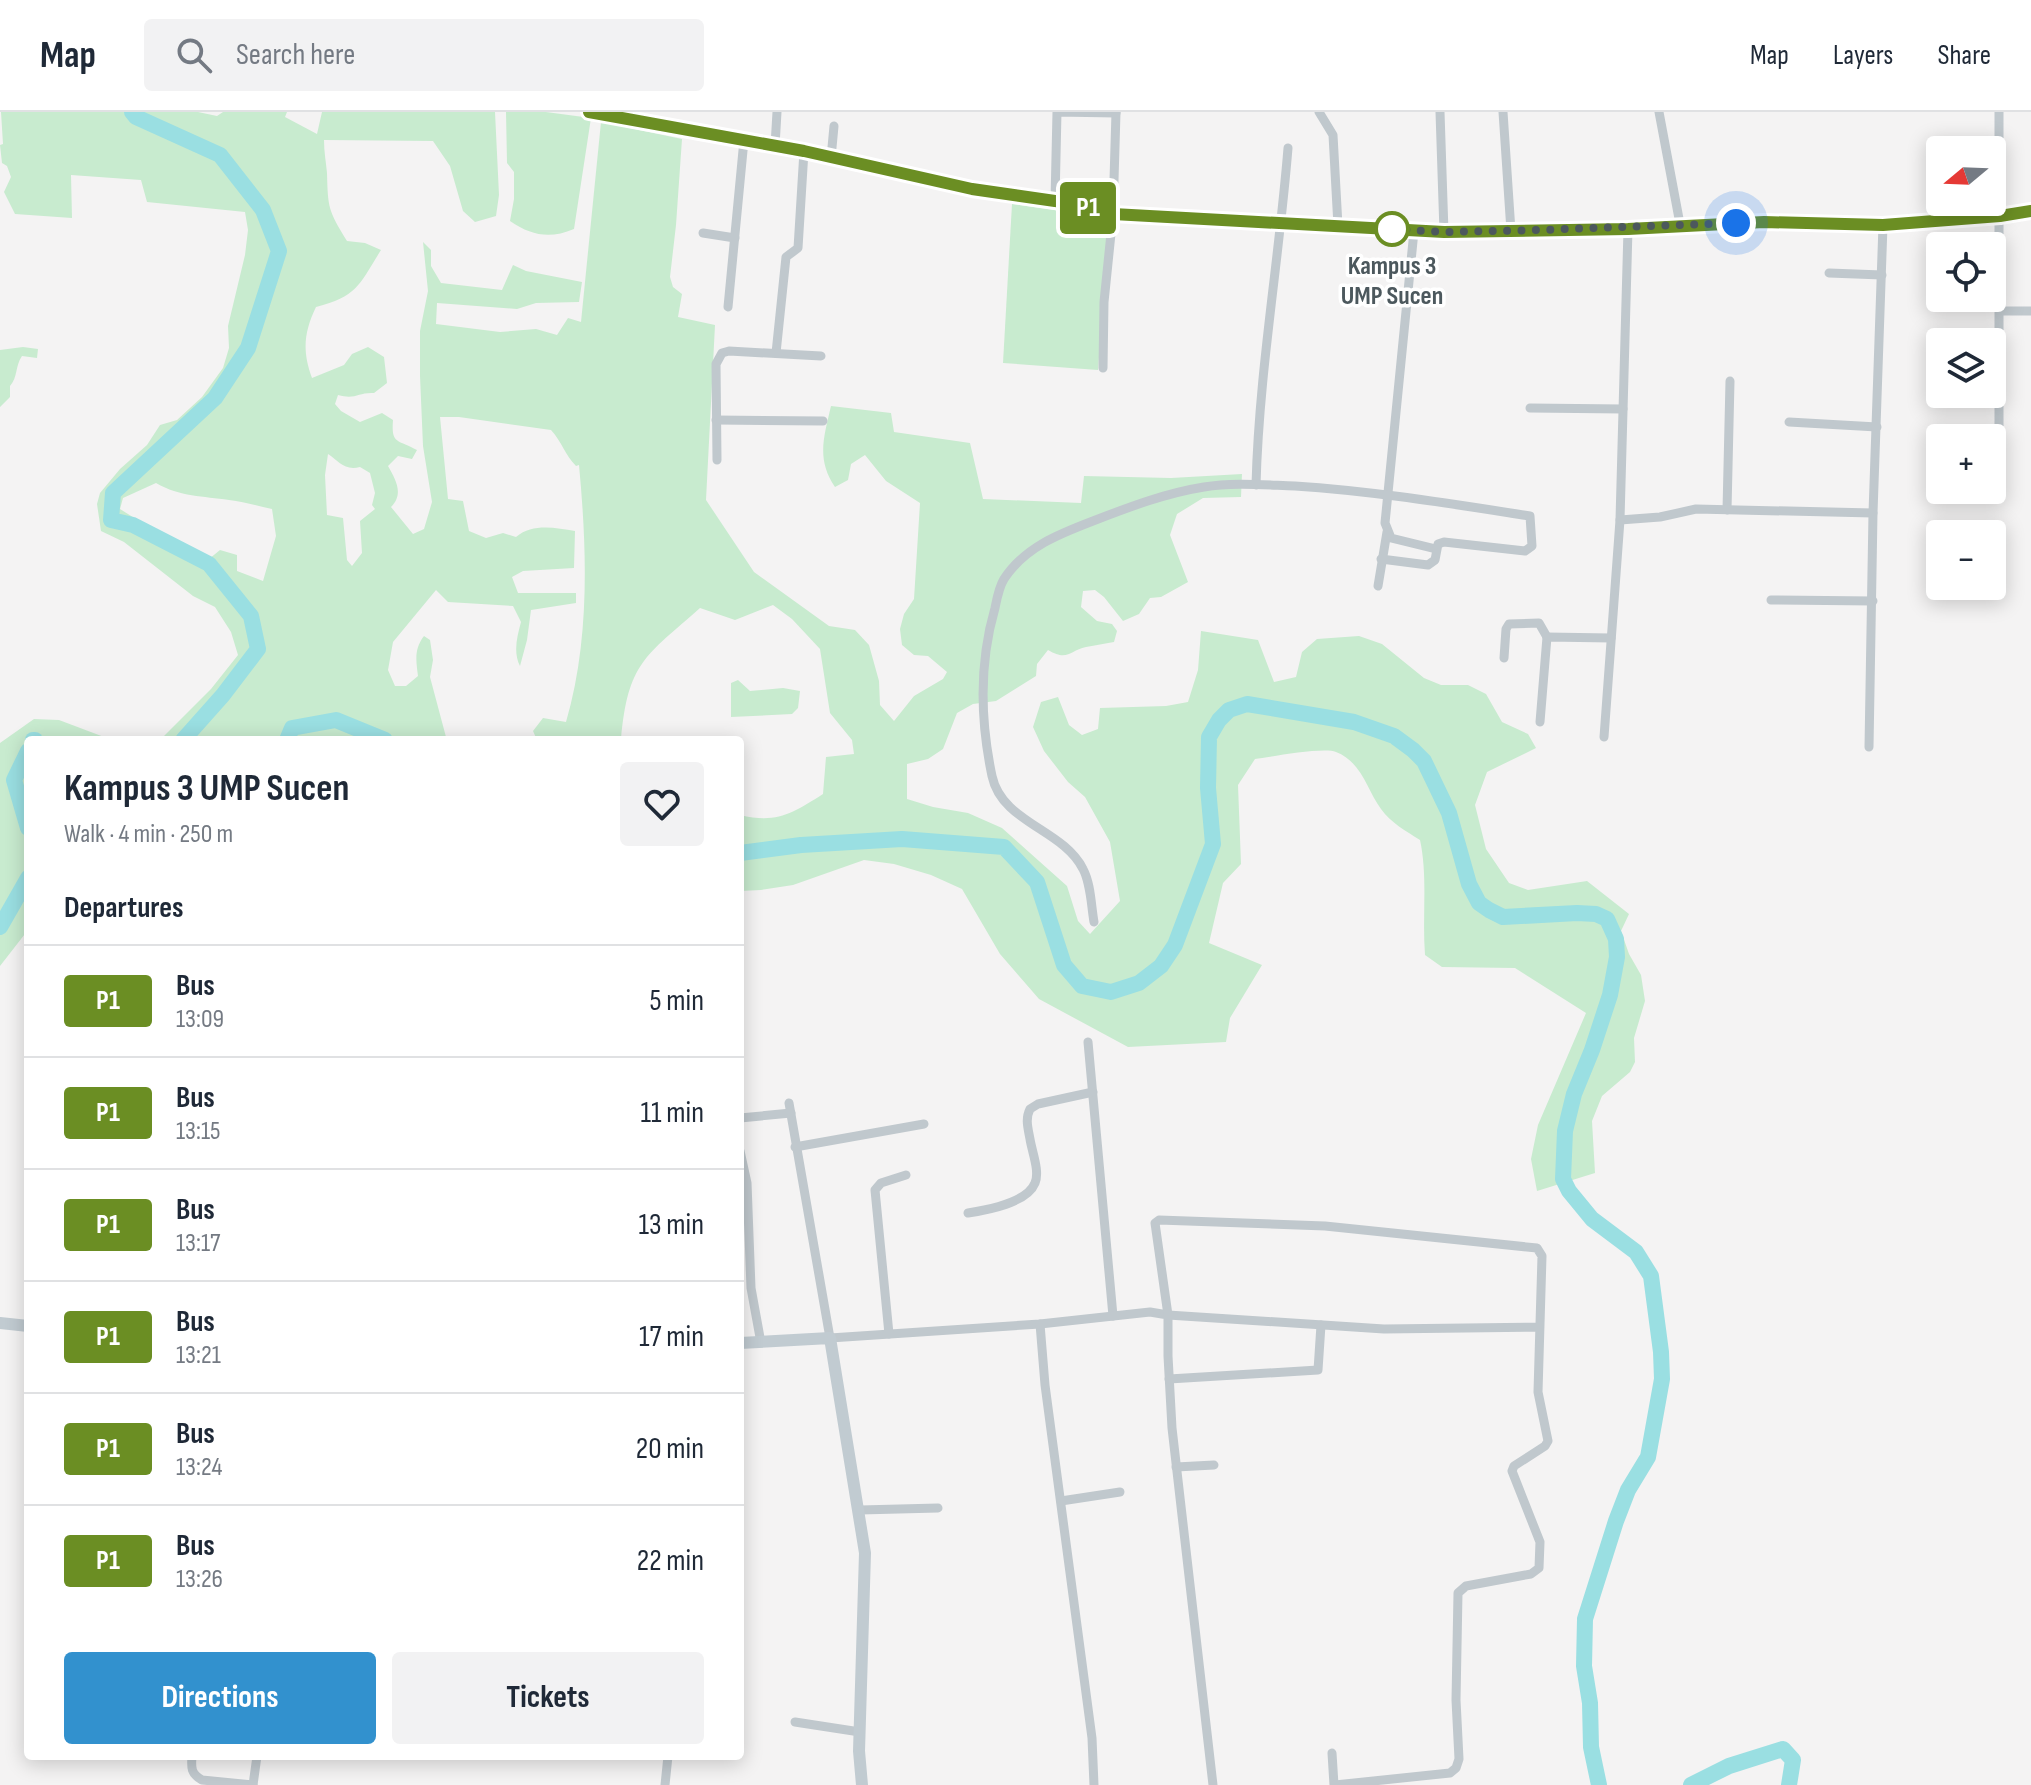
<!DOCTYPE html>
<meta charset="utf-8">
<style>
body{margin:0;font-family:"Sofia Sans Condensed",sans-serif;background:#f2f2f3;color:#1f2937;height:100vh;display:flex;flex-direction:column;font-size:30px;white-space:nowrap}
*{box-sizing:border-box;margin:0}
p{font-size:26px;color:#747a83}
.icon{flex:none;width:44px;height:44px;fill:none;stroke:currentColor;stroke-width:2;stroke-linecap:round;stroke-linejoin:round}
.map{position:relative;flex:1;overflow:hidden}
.drawer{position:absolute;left:24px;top:624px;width:720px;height:1024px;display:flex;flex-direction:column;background:#fff;border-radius:8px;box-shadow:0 4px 20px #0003}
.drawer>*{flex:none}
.badge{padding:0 16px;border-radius:6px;font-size:28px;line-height:52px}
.needle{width:52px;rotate:251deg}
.tools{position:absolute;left:1926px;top:24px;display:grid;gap:16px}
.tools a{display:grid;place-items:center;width:80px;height:80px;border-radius:8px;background:#fff;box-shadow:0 4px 20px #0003;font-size:40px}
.you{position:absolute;width:40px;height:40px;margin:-20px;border:6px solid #fff;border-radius:50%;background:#1a73e8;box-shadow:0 0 0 12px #1a73e833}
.map>.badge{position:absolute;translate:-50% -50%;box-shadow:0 0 0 4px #fff}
h2{padding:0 40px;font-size:30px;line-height:72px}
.round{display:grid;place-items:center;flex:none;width:84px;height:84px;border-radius:8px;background:#f2f2f3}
.head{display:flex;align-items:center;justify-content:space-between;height:136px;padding:0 40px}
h1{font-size:38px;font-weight:700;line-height:60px}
.button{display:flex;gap:16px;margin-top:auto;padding:16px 40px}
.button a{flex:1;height:92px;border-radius:8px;background:#3291ce;color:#fff;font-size:32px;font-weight:700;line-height:92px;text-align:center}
.button a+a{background:#f2f2f3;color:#1f2937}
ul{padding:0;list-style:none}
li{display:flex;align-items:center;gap:24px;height:112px;padding:0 40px;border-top:2px solid #e0e1e3}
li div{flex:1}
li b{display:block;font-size:30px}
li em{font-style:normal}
li .badge{min-width:88px;font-weight:700;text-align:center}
header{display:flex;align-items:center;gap:48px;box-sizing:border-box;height:112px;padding:0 40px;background:#fff;border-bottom:2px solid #e0e1e3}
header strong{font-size:38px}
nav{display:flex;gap:44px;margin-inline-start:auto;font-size:28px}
.search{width:560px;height:72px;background:#f2f2f3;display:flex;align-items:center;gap:20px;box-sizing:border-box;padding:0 28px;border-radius:8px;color:#747a83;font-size:30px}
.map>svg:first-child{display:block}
.green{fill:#c8ebcf;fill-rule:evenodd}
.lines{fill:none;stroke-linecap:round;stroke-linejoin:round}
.river{stroke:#9adfe2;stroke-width:16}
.street{stroke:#c0c8cd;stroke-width:9}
.secondary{stroke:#c1cbd1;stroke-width:12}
.primary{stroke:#b6c5cd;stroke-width:14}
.line-casing{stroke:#fff;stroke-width:18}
.line{stroke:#6b8e23;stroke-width:12}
.walk{stroke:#4c585d;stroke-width:8;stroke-dasharray:0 14.4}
.stop-dot{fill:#fff;stroke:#6b8e23;stroke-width:4}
.labels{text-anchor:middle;stroke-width:7;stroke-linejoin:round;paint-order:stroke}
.stop-label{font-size:26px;font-weight:bold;fill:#4c585d;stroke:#fff}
</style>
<header>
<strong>Map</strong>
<div class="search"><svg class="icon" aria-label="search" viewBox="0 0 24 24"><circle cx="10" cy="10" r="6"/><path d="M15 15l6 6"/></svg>Search here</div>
<nav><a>Map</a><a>Layers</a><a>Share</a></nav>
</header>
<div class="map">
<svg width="2031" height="1673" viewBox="0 0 2031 1673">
<rect width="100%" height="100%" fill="#f4f3f3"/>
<g class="green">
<path d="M1,0H198L217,4L223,0H287L285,5L317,22L322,0H495L499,83L496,104L475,110L463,99L450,54L433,29L324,28C324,40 326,50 327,61C328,96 328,98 347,129L365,131L381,138C359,173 358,184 316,195C304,220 302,239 312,266L344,253L352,242L368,235L384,245L387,271L374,281C358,280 356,288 338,283L335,292L341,299L360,310L382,301L393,308C391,333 398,327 417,338L412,347L398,344L388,354C396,368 404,382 391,395L413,422L424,417L432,390L423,334L420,264V219L428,179L423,130L431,138V154L441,171L502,178L513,153L526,159L582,170L579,190L536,191L517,197L437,191L436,212L500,220L536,217L557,223L568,206L581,210L601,10L682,27L676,113L670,165L673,175L682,182L678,205L715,213L706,388L754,460L829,514L855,518L869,533L879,569L880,593L894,609L914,584L943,567L947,560L928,544L914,543L902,533L900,517L904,502L914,487L920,391L886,369L865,343L851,352L848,368L835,375C816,347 824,325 831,294L891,301L894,320L970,331L983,387L1081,391L1084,364L1171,366L1242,362L1241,385L1203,386L1177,402L1170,423L1188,470L1161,485L1150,486L1139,502L1123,509L1104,485L1095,478L1083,479L1081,495L1097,509L1112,512L1117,519L1114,530C1104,532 1096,533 1086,535C1070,538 1068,550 1048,538L1037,552L1036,564L996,589L973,592L957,601L943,637L928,647L907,652V687L933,695L968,701L1002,716L1067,774L1078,809L1090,822L1120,789L1110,730L1085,685L1068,670L1044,639L1033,615L1041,590L1058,585L1069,613L1082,623L1098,617L1100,596L1166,594L1188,590L1198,558L1201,519L1258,528L1274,570L1296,565L1302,540L1317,527L1359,524L1382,532L1424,566L1441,573H1468L1486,582L1502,610L1528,622L1536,636L1487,660L1475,693L1486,737L1509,771L1528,778L1587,769L1629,802L1621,819L1629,842L1641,863L1645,889L1634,926L1635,950L1630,960L1602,984L1592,1009L1595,1061L1537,1079L1531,1047L1538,1013L1586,901L1515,856L1442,855L1425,843C1422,804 1428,765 1420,728C1406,719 1391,711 1381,697C1367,678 1362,650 1336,640C1323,635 1271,645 1255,647L1238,673L1241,752L1223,771L1209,831L1262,853L1230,906L1226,930L1128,935L1039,887L1000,842L962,777L931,763L894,752L864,748L793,773L761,778L740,779V703C777,712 793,701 823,682L826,645L854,642L852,628L830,601L820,537L792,507L773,493L735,508L700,496C645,545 628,550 621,628H537L533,619L543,606L566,610C590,528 587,438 579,353L576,354C565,343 562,330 551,318L459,305H440L448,387L463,389L469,419L486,426L503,421L516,425C533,411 555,416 575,419L574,456L523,459L512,465L518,481H576V491L531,498L527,528L520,554C513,540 517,525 521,510L513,494L448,490L436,478L393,530L388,558L395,574H406L418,564C416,548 414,537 424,524L430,528L433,548L430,565L446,625L451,628H160L211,577L238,543L231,520L215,495L193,484L124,430L101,419L97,392L100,381L120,357L147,333L160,313L177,308L202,285L223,256L229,236L228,214L245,143L248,118L245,100L147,90L141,68L71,63L72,106L15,102L4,80L11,65L7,54L2,51L0,33L3,32ZM328,342C339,349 344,359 360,355L370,361L375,381L372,393L375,397L360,409L362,441L352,454L347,448L343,406L327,403L325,363ZM156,371C180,385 203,384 229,388C244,390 258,394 272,397L276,424L263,469L237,459V443L220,438L209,447L171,429L120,397L123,386Z"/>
<path d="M506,0H546L591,6L574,117C550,127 532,124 510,109L514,87V60L507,51Z"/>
<polygon points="1012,92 1110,106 1098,258 1003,251"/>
<path d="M23,235L38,237L37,246L22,244C15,254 18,265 10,274V285L0,295V238Z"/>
<polygon points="738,568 750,579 783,576 800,579 798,596 792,602 731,605 731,571"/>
<polygon points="34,607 59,608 112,628 28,628 28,818 0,854 0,631"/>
</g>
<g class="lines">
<g class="river">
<polyline points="132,0 136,5 220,43 263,98 279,139 248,236 215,286 113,381 111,408 133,413 209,452 251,504 258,537 223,583 183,628"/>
<polyline points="33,628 35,628"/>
<polyline points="287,628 292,616 336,608 385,628"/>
<polyline points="28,639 14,668 28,716"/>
<polyline points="740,741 801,733 902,727 1004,735 1037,770 1064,853 1082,874 1111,880 1139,871 1161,854 1175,833 1213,732 1208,676 1209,625 1219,608 1229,598 1247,592 1354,610 1394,624 1413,638 1424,649 1449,701 1469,772 1479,791 1489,798 1503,805 1577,801 1596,802 1607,807 1616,827 1617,845 1610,883 1592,938 1574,982 1565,1019 1563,1067 1569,1079 1592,1107 1636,1140 1651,1164 1661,1240 1662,1267 1648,1345 1628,1378 1616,1409 1585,1507 1584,1554 1590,1591 1591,1635 1599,1673"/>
<polyline points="0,815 28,766"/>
<polyline points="1691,1673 1729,1654 1783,1637 1793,1648 1789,1673"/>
</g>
<g class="street">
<polyline points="1319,0 1333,23 1338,114"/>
<polyline points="1440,0 1444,120"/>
<polyline points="1503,0 1511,119"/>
<polyline points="1659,0 1680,112"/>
<polyline points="775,34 777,0"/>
<polyline points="831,46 834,14"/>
<polyline points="1055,89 1057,0 1116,1"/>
<polyline points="1414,119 1385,411 1391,426 1436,437"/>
<polyline points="703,121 735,126"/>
<polyline points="1829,161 1882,163"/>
<polyline points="728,195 744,28"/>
<polyline points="2001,199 2031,199"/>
<polyline points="776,241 786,145 798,136 804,39"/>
<polyline points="1103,256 1104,190 1113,102 1116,0"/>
<polyline points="1530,296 1623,297"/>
<polyline points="716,308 823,309"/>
<polyline points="1789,310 1877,315"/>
<polyline points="717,348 716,252 722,241 729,239 821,244"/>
<polyline points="1999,354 1999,0"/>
<path d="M1256,373C1259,260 1279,149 1288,36"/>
<polyline points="1727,398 1730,269"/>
<polyline points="1620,408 1660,405 1696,397 1873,401"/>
<polyline points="1378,474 1387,420"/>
<polyline points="1771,488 1873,489"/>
<polyline points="1504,546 1506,517 1509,512 1539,511 1547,525"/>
<polyline points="1540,610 1547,525 1611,526"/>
<polyline points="1604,625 1620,408 1628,117"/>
<polyline points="1869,635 1873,401 1883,113"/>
<path d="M1094,810C1091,793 1091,772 1083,757C1063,717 1002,711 992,664C980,607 979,551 995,496C997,486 999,475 1004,467C1025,435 1059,422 1093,409C1129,395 1166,381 1204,375C1233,370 1265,373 1295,374C1373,379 1452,392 1530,404L1532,434L1525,439L1444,430L1438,432L1435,448L1428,453L1381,447"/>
<polyline points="1088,930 1113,1204"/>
<polyline points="789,991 830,1226 1040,1212 1150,1200 1168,1203 1168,1244 1172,1316 1213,1673"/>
<polyline points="740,1006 791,1001"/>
<polyline points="795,1035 924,1012"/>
<polyline points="740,1039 747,1071 751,1176 761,1231"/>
<path d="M968,1101C987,1098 1027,1091 1035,1071C1040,1059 1032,1040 1030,1027C1028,1016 1025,1007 1030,997L1038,992L1093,980"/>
<polyline points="1040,1212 1045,1273 1092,1626 1094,1673"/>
<polyline points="889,1222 875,1078 881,1071 906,1063"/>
<polyline points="1169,1267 1318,1258 1321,1213"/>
<polyline points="1176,1355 1214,1353"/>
<polyline points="1061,1389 1120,1380"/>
<polyline points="860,1398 938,1396"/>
<polyline points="795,1610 860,1620"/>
<polyline points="1332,1641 1334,1673"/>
<path d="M192,1644C191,1656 191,1662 202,1668L253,1673"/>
<polyline points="253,1673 257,1644"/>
<polyline points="665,1673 668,1644"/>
<polyline points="1335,1673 1450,1661 1456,1656 1459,1647 1456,1588 1458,1481 1466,1474 1531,1462 1539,1456 1540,1430 1512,1359 1514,1354 1545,1334 1548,1329 1538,1280 1542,1144 1537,1136 1325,1114 1159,1108 1155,1111 1168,1203 1384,1217 1540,1215"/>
</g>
<g class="secondary">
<polyline points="0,1211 28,1214"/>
<polyline points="740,1231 830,1226 865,1441 859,1639 862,1673"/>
</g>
<polyline class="primary" points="589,0 804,39 972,77 1055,89 1113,102 1444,120 1628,117 1764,110 1883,113 2000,104 2031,99"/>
</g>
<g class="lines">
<g class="line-casing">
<polyline id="line" points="589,0 804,39 972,77 1055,89 1113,102 1444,120 1628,117 1764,110 1883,113 2000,104 2031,99"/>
</g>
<use href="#line" class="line"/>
<polyline class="walk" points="1392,117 1444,120 1540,118 1736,111"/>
</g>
<circle class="stop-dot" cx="1392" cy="117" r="16"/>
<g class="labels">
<g class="stop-label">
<text x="1392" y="162">Kampus 3<tspan x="1392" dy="30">UMP Sucen</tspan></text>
</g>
</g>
</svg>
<div class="tools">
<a><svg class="needle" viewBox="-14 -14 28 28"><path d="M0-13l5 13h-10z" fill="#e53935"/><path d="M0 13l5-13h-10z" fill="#747a83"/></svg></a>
<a><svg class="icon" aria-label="locate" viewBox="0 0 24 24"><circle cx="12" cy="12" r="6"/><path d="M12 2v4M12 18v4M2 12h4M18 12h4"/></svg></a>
<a><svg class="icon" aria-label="layers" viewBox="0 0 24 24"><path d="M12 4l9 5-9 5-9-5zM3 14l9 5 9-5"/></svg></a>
<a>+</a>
<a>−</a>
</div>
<div class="you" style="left:1736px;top:111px"></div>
<b class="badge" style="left:1088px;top:96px;background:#6b8e23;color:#fff">P1</b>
<section class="drawer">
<div class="head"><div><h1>Kampus 3 UMP Sucen</h1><p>Walk · 4 min · 250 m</p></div><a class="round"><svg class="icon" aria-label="heart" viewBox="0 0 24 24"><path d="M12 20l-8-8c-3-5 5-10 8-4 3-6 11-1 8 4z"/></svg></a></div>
<h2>Departures</h2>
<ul>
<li><span class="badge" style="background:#6b8e23;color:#fff">P1</span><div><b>Bus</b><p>13:09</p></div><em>5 min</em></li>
<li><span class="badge" style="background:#6b8e23;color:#fff">P1</span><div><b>Bus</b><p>13:15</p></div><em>11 min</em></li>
<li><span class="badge" style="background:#6b8e23;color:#fff">P1</span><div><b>Bus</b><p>13:17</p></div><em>13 min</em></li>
<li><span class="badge" style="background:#6b8e23;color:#fff">P1</span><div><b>Bus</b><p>13:21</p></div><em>17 min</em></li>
<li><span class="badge" style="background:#6b8e23;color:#fff">P1</span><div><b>Bus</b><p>13:24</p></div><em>20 min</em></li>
<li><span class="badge" style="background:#6b8e23;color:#fff">P1</span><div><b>Bus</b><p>13:26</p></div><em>22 min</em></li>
</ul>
<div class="button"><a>Directions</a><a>Tickets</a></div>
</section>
</div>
